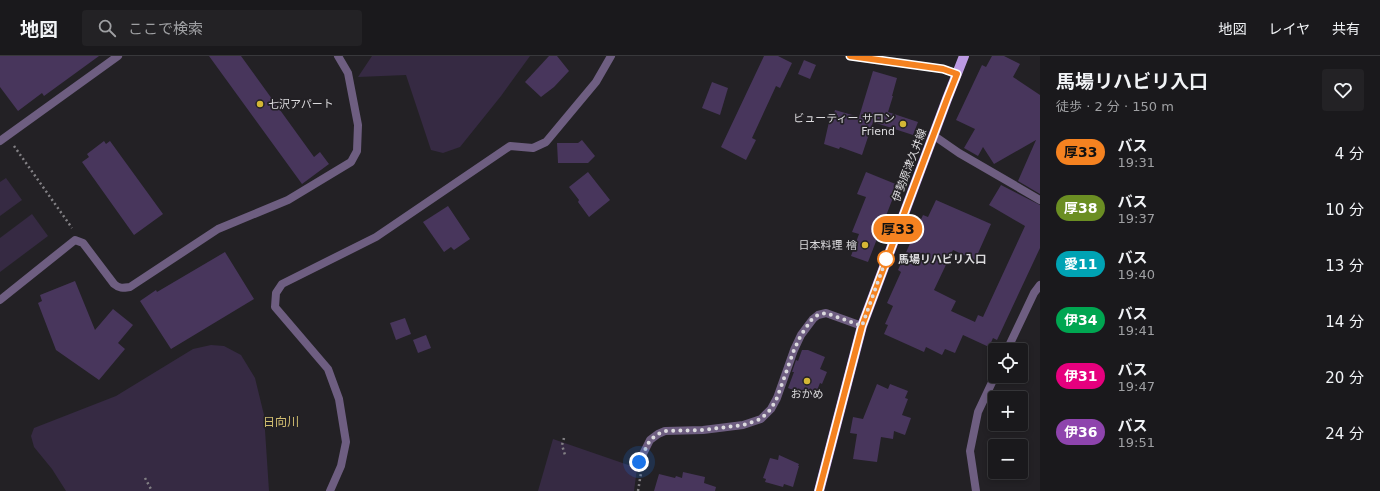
<!DOCTYPE html>
<html lang="ja">
<meta charset="utf-8">
<style>
body{margin:0;font-family:"DejaVu Sans","Noto Sans JP",sans-serif;background:#232225;color:#f1f3f6;height:100vh;display:flex;flex-direction:column;font-size:15px;white-space:nowrap}
*{box-sizing:border-box;margin:0}
p{font-size:13px;color:#9fa0a3}
.icon{flex:none;width:22px;height:22px;fill:none;stroke:currentColor;stroke-width:2;stroke-linecap:round;stroke-linejoin:round}
.map{position:relative;flex:1;overflow:hidden}
.sheet{display:flex;flex-direction:column;background:#1a191c;width:340px}
.sheet>*{flex:none}
.badge{padding:0 8px;border-radius:13px;font-size:14px;line-height:26px}
.controls{position:absolute;left:988px;top:287px;display:grid;gap:8px}
.controls a{display:grid;place-items:center;width:40px;height:40px;border-radius:4px;background:#1a191c;box-shadow:0 2px 6px #0003,0 0 0 1px #38383b;font-size:20px}
.you{position:absolute;width:20px;height:20px;margin:-10px;border:3px solid #fff;border-radius:50%;background:#1a73e8;box-shadow:0 0 0 6px #1a73e833}
.map>.badge{position:absolute;translate:-50% -50%;box-shadow:0 0 0 2px #fff}
.round{display:grid;place-items:center;flex:none;width:42px;height:42px;border-radius:4px;background:#232225}
.summary{display:flex;align-items:center;justify-content:space-between;height:68px;padding:0 16px}
h1{font-size:19px;font-weight:700;line-height:30px}
ul{padding:0;list-style:none}
li{display:flex;align-items:center;gap:12px;height:56px;padding:0 16px}
li div{flex:1}
li b{display:block;font-size:15px}
li em{font-style:normal}
li .badge{min-width:44px;font-weight:700;text-align:center}
header{display:flex;align-items:center;gap:24px;box-sizing:border-box;height:56px;padding:0 20px;background:#1a191c;border-bottom:1px solid #38383b}
header strong{font-size:19px}
nav{display:flex;gap:22px;margin-inline-start:auto;font-size:14px}
.search{width:280px;height:36px;background:#232225;display:flex;align-items:center;gap:10px;box-sizing:border-box;padding:0 14px;border-radius:4px;color:#9fa0a3;font-size:15px}
main{display:flex;flex:1;min-height:0}
.map>svg:first-child{display:block}
.green{fill:#362a43}
.building{fill:#48365c}
.lines{fill:none;stroke-linecap:round;stroke-linejoin:round}
.path{stroke:#838185;stroke-width:2.5;stroke-dasharray:2 3;stroke-linecap:butt}
.lane{stroke:#6e5e81;stroke-width:8}
.street{stroke:#6e5e81;stroke-width:8}
.primary{stroke:#bc9ae3;stroke-width:10}
.line-casing{stroke:#fff;stroke-width:9}
.line{stroke:#f58220;stroke-width:6}
.walk{stroke:#dcdbde;stroke-width:4;stroke-dasharray:0 7.2}
.poi-dot{fill:#d4b635;stroke:#232125;stroke-width:1.5}
.stop-dot{fill:#fff;stroke:#f58220;stroke-width:2}
.labels{text-anchor:middle;stroke-width:3.5;stroke-linejoin:round;paint-order:stroke}
.poi-label{font-size:11px;fill:#dcdbde;stroke:#232125;text-anchor:end}
.street-label{font-size:11px;fill:#dcdbde;stroke:#232125}
.stop-label{font-size:11px;font-weight:bold;fill:#dcdbde;stroke:#232125;text-anchor:start}
.neighbourhood-label{font-size:12px;fill:#d2be71;stroke:#232125}
</style>
<header>
<strong>地図</strong>
<div class="search"><svg class="icon" aria-label="search" viewBox="0 0 24 24"><circle cx="10" cy="10" r="6"/><path d="M15 15l6 6"/></svg>ここで検索</div>
<nav><a>地図</a><a>レイヤ</a><a>共有</a></nav>
</header>
<main>
<div class="map">
<svg width="1040" height="435" viewBox="0 0 1040 435">
<rect width="100%" height="100%" fill="#232125"/>
<g class="green">
<polygon points="372,0 530,0 501,40 460,91 443,97 431,94 406,19 358,21"/>
<polygon points="6,122 22,144 0,160 0,126"/>
<polygon points="32,158 48,180 0,216 0,182"/>
<polygon points="211,289 224,290 241,299 255,322 264,359 269,435 66,435 52,413 34,391 31,380 34,372 116,340 193,293"/>
<polygon points="553,383 637,412 634,435 538,435"/>
</g>
<g class="building">
<polygon points="0,0 99,0 44,40 42,37 18,55 0,31"/>
<polygon points="209,0 241,0 314,101 320,96 329,108 302,128"/>
<polygon points="549,0 557,0 569,15 554,31 541,41 525,26"/>
<polygon points="764,0 778,0 792,7 780,32 776,30 752,82 756,84 746,104 721,91"/>
<polygon points="992,0 1004,0 1020,8 1013,21 1040,39 1040,138 1018,125 1036,84 994,108 983,91 978,100 964,92 975,73 956,64 982,9 986,11"/>
<polygon points="804,4 816,9 810,23 798,18"/>
<polygon points="873,15 897,22 892,40 893,40 888,56 918,66 913,79 873,66 862,99 840,91 839,93 824,88 831,57 834,58 835,54 859,61"/>
<polygon points="712,26 728,32 720,59 702,52"/>
<polygon points="582,84 595,100 588,107 558,107 557,87 578,87"/>
<polygon points="104,85 106,88 110,85 163,158 134,179 82,106 89,101 87,98"/>
<polygon points="588,116 610,144 589,161 578,146 579,144 569,131"/>
<polygon points="866,116 898,129 868,206 851,200 859,178 852,176 866,141 857,138"/>
<polygon points="1001,129 1040,149 1040,192 997,284 993,282 989,291 963,279 955,297 945,293 942,299 926,291 924,296 884,278 888,269 885,268 893,250 887,247 901,216 898,214 923,159 928,161 936,144 991,168 975,204 953,194 934,234 956,245 951,255 975,266 978,259 983,261 1025,170 989,149"/>
<polygon points="448,150 470,183 454,194 451,191 444,196 423,166"/>
<polygon points="225,196 254,243 171,293 140,245 156,234 157,236"/>
<polygon points="75,225 95,274 113,253 133,269 118,287 125,293 99,324 56,294 38,247 42,245 40,239"/>
<polygon points="405,262 411,278 396,284 390,267"/>
<polygon points="426,279 431,292 418,297 413,284"/>
<polygon points="802,294 808,294 825,301 820,313 827,316 822,328 820,327 814,342 788,332 794,316 792,316 796,304 798,305"/>
<polygon points="877,328 888,333 890,328 908,335 905,342 908,343 902,359 911,362 905,379 894,375 893,383 881,381 877,406 853,403 857,378 850,377 853,361 863,363"/>
<polygon points="779,399 799,408 798,410 799,410 793,431 784,428 783,431 765,426 766,423 763,422 770,402 778,404"/>
<polygon points="683,416 705,421 704,427 716,431 715,435 654,435 659,418 675,422 676,420 682,422"/>
</g>
<g class="lines">
<g class="path">
<polyline points="14,90 72,172"/>
<polyline points="564,382 562,389 565,399"/>
<polyline points="145,422 152,435"/>
<polyline points="638,435 641,417"/>
</g>
<g class="lane">
<polyline points="0,85 118,0"/>
<path d="M0,244L75,184L83,187L114,228C120,233 123,232 130,231L218,173L288,144L351,106L357,95L358,69L348,17L338,0"/>
</g>
<g class="street">
<polyline points="850,0 943,13 957,18"/>
<polyline points="933,79 959,97 1040,144"/>
<polyline points="1007,294 1034,237 1040,229"/>
<polyline points="639,406 650,384 658,378 665,375 703,374 743,369 761,363 771,353 777,342 794,294 801,279 813,263 818,259 826,257 862,270"/>
<polyline points="330,435 341,410 346,386 339,343 328,313 275,251 276,237 282,228 376,181 510,90 533,92 546,86 596,26 611,0"/>
<polyline points="976,435 970,395 978,356 995,320"/>
</g>
<polyline class="primary" points="819,435 862,270 947,43 964,0"/>
</g>
<g class="lines">
<g class="line-casing">
<polyline id="line" points="819,435 862,270 947,43 957,18 943,13 850,0"/>
</g>
<use href="#line" class="line"/>
<polyline class="walk" points="639,406 650,384 658,378 665,375 703,374 743,369 761,363 771,353 777,342 794,294 801,279 812,263 818,259 826,257 862,270 886,203"/>
</g>
<g class="poi-dot">
<circle cx="260" cy="48" r="4"/>
<circle cx="903" cy="68" r="4"/>
<circle cx="865" cy="189" r="4"/>
<circle cx="807" cy="325" r="4"/>
</g>
<circle class="stop-dot" cx="886" cy="203" r="8"/>
<g class="labels">
<g class="poi-label">
<text x="268" y="52" text-anchor="start">七沢アパート</text>
<text x="895" y="66">ビューティー.サロン<tspan x="895" dy="13">Friend</tspan></text>
<text x="857" y="193">日本料理 檜</text>
<text x="807" y="342" text-anchor="middle">おかめ</text>
</g>
<g class="street-label">
<text transform="translate(909 109) rotate(-69)" y="4">伊勢原津久井線</text>
</g>
<g class="stop-label">
<text x="898" y="207">馬場リハビリ入口</text>
</g>
<g class="neighbourhood-label">
<text x="281" y="370">日向川</text>
</g>
</g>
</svg>
<div class="controls">
<a><svg class="icon" aria-label="locate" viewBox="0 0 24 24"><circle cx="12" cy="12" r="6"/><path d="M12 2v4M12 18v4M2 12h4M18 12h4"/></svg></a>
<a>+</a>
<a>−</a>
</div>
<div class="you" style="left:639px;top:406px"></div>
<b class="badge" style="left:898px;top:173px;background:#f58220;color:#111">厚33</b>
</div>
<section class="sheet">
<div class="summary"><div><h1>馬場リハビリ入口</h1><p>徒歩 · 2 分 · 150 m</p></div><a class="round"><svg class="icon" aria-label="heart" viewBox="0 0 24 24"><path d="M12 20l-8-8c-3-5 5-10 8-4 3-6 11-1 8 4z"/></svg></a></div>
<ul>
<li><span class="badge" style="background:#f58220;color:#111">厚33</span><div><b>バス</b><p>19:31</p></div><em>4 分</em></li>
<li><span class="badge" style="background:#6b8e23;color:#fff">厚38</span><div><b>バス</b><p>19:37</p></div><em>10 分</em></li>
<li><span class="badge" style="background:#00a3b4;color:#fff">愛11</span><div><b>バス</b><p>19:40</p></div><em>13 分</em></li>
<li><span class="badge" style="background:#00a651;color:#fff">伊34</span><div><b>バス</b><p>19:41</p></div><em>14 分</em></li>
<li><span class="badge" style="background:#e6007e;color:#fff">伊31</span><div><b>バス</b><p>19:47</p></div><em>20 分</em></li>
<li><span class="badge" style="background:#8e44ad;color:#fff">伊36</span><div><b>バス</b><p>19:51</p></div><em>24 分</em></li>
</ul>
</section>
</main>
